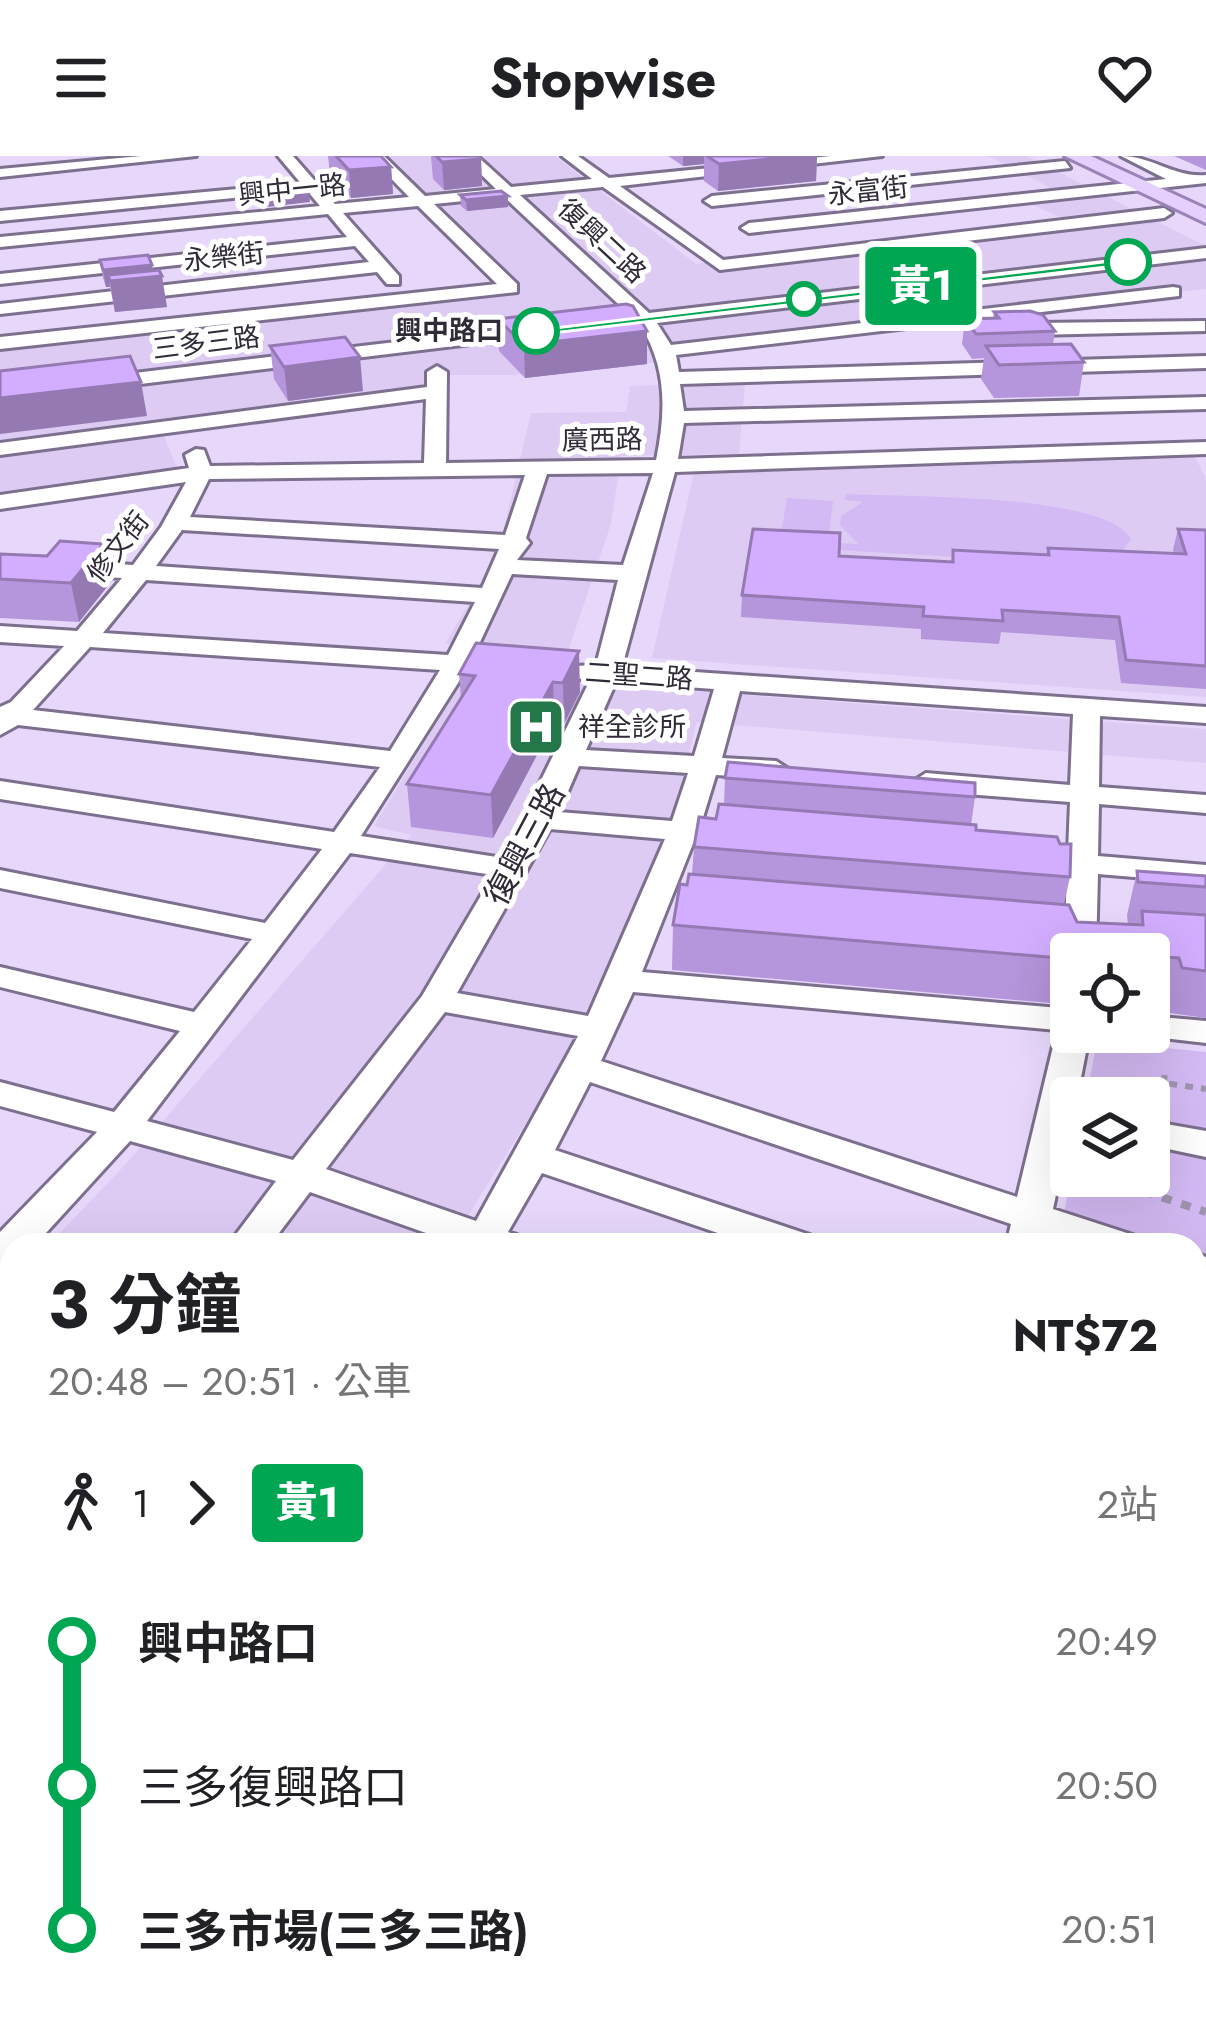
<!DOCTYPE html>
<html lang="zh-TW">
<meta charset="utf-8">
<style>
body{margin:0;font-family:Jost,"Noto Sans TC",sans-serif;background:#f6f6f6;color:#202124;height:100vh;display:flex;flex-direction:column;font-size:45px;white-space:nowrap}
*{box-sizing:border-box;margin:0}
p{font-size:39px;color:#757577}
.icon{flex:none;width:66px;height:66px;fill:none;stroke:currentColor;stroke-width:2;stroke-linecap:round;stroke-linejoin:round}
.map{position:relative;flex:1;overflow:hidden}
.panel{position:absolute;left:0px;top:1077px;width:1206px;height:795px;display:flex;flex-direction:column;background:#fff;border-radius:36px 36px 0 0;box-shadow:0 12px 48px #0002}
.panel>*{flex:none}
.badge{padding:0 24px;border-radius:9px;font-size:42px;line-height:78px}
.tools{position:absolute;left:1050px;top:777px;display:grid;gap:24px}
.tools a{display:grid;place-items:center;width:120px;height:120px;border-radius:12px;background:#fff;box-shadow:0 12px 48px #0002;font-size:60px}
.map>.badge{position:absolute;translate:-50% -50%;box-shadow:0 0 0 6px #fff}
.legs{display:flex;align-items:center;gap:18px;height:132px;padding:0 48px;font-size:39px}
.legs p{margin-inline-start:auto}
.overview{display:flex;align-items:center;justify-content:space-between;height:204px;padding:0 48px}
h1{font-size:66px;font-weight:700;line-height:90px}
ul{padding:0 48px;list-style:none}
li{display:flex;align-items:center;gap:42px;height:144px;font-size:45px}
li i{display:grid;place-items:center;width:18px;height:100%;margin:0 15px;background:currentColor}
li i::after{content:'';width:30px;height:30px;margin:-15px;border:9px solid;border-radius:50%;background:#fff}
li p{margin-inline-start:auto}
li:first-child i{background:linear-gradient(#0000 50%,currentColor 0)}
li:last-child i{background:linear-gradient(currentColor 50%,#0000 0)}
header{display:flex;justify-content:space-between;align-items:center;height:156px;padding:0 48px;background:#fff;font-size:54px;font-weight:700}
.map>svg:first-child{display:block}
.built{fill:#ddcbf4}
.green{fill:#d4baf4}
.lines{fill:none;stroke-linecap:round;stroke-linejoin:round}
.minor-casing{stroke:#7d6f8e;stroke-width:6}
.major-casing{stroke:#9a82b7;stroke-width:6}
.path-far1{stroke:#9f94ae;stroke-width:6;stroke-dasharray:8 8;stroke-linecap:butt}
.path{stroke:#9f94ae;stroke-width:8;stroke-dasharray:10 10;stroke-linecap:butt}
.minor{fill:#fff;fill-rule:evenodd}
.major{fill:#e5d0fd;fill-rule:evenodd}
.wall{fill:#b595db}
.shaded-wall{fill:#9479b2}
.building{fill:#d3adff;stroke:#9479b2;stroke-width:3}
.line-1{fill:#00a651;stroke:#fff;stroke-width:3}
.stop-1-dot{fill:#fff;stroke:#00a651;stroke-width:6}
.labels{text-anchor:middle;stroke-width:10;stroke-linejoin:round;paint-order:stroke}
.far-street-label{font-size:27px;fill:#312b38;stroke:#fff}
.far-stop-label{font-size:27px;font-weight:bold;fill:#312b38;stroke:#fff;text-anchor:end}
.far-poi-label{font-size:27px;fill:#312b38;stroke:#fff;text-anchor:start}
.street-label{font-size:33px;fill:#312b38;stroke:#fff}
</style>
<header><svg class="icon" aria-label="menu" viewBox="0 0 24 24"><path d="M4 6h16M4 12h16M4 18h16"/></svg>Stopwise<svg class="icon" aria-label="heart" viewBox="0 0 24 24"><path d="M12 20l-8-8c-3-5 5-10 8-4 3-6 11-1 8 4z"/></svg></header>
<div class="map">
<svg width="1206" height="1871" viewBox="0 0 1206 1871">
<rect width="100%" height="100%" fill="#e7d8fb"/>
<g class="built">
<polygon points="382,0 555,0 696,108 1073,67 1017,42 1059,36 988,0 1027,0 1206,90 1206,133 660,193 660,206 511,219 448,219 445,228 159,269 177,311 0,336 0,190 519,135"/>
<polygon points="745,226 739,298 621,300 611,368 567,498 445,488 498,397 531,257 626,256 630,230"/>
<polygon points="1193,296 1206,323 1206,541 652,502 694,316"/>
<polygon points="468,514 675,534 1206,573 1206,607 697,566 664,692 556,918 450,1089 48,1089 124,1010 411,679 374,670"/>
<polygon points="12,1127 12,1701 0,1716 0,1139"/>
<polygon points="177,1860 890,1860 913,1871 194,1871"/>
</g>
<g class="green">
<path d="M846,338C900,341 1107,337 1131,383L1118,401L1156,413L787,391L788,385L858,388L840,369L841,360L863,346L845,344Z"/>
<polygon points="787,342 833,345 829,381 781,378"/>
<polygon points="1097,885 1206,896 1206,1101 1194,1098 1194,1089 1166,1089 1064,1058 1071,1020 1149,1020 1149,942 1086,942"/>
</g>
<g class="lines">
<g class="minor-casing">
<g id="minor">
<polygon points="141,0 196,0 0,21 0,13"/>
<path d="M278,0H293L335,48L409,41L369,0H384L425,40L496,33L462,0H477L511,31L592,23L562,0H578L609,22L831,0H882L620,30L723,104L1164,52L1172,57L1164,62L720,114L603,31L520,39L649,157L1206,92V102L657,167L671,189L1173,131L1179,132V140L676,199L679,216L1206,200V212L680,228L684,255L1206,241V253L684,267L678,303L1206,286V298L675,316L622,511L1206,551V567L1100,560L1099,631L1206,639V657L1099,648L1098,700L1206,709V727L1098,718L1096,798H1071V806L1064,798L1067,716L1023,712L1008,703L1023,694L1068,697L1070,646L926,635L912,626L926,617L1070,629L1073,558L740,535L722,602L776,605L790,614L776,623L716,619L701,668L741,671L756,680L741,689L694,685L642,816L1071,853V876H1090L1077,942H1071V968L1053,1053L1133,1079L1139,1089H1075L1048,1080L1046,1089H1006L1011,1068L590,926L555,994L810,1079L816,1089H753L542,1017L508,1076L517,1079L523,1089H460L310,1036L270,1089H228L276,1025L130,985L35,1089H12V1112L0,1115V1076L97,976L0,950V926L114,956L180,875L0,831V811L194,856L252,783L0,732V714L265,767L322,693L0,643V625L334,676L380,611L18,569L0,579V551L11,546L64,490L0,486V470L77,475L122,422L0,414V400L133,409L161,371L186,326L0,353V339L189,312L185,299L196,293L204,294L210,310L424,307L426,243L0,299V287L427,231V216L437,210L447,216L446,307L656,304C666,256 667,211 640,169H620V161L630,159L504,41L434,48L517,128V136L0,193V181L497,128L418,50L343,57L399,120V128H387L377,116L0,158V148L369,106L355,90L0,128V118L347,81L328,58L0,91V81L320,50ZM653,317L623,409L517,404L530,387L526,382L547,318ZM525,319L505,379L190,361L209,323ZM182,374L499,393L482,432L156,410ZM512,418L618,424L596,509L575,510L571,516L575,522L590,524L503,702L361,680L465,516L511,519L524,511L511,503L473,501ZM146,424L475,446L448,499L103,477ZM90,491L440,514L390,595L33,554ZM616,526L714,533L694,600L586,594ZM579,610L688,617L672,665L559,656ZM550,673L665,683L588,860L457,837ZM350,697L493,719L422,840L293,1004L147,965ZM633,836L1057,874L1017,1041L601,905ZM445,856L578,880L476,1065L326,1013Z"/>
<path d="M1121,0C1152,0 1175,22 1206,19V27L749,77L741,72L749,67L1166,23Z"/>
<polygon points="1065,5 1070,12 712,50 704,45 712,40"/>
<polygon points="279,29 284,31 284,37 0,65 0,55"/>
<polygon points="1205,165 1205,175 1035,179 1026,173 1035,167"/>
<polygon points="547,168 556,174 554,178 0,245 0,233"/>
<polygon points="1149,860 1206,865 1206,887 1137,879 1149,876"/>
<polygon points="1149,965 1206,975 1206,1001 1149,989"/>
<polygon points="1194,1097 1206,1101 1206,1131 1194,1127"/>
<polygon points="1194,1204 1206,1207 1206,1241 1194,1238"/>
<polygon points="1194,1315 1206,1319 1206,1357 1194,1353"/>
<polygon points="12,1372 12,1423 0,1427 0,1376"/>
<polygon points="1194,1464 1206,1468 1206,1512 1194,1508"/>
<polygon points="1194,1571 1206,1576 1206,1624 1194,1619"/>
<polygon points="12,1731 12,1798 0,1803 0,1736"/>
<polygon points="74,1860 144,1860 149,1871 79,1871"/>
<polygon points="735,1860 793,1860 789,1871 731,1871"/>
<polygon points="947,1860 1024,1860 1029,1871 952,1871"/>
</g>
</g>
<g class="major-casing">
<polygon id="major" points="1065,0 1091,0 1206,53 1206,67"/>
</g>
<g class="path-far1">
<polyline points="1164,927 1165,915"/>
<polyline points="1124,942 1164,927 1206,933"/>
</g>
<polyline class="path" points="1130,1020 1143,1035 1206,1056"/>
<use href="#minor" class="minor"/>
<use href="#major" class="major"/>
</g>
<g class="wall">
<polygon points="328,0 381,0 391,11 393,38 351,42 330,18"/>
<polygon points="431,0 478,0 481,3 482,30 444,34 433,23"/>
<polygon points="668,0 817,0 816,25 718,35 704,25 704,8 683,10"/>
<polygon points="1174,0 1206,0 1206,14"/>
<polygon points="460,39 508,40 508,51 467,55 461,50"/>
<polygon points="100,104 153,114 167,151 115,156 110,131 106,131 103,122"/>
<polygon points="994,156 1055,175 1053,188 1084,206 1079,240 994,242 981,223 984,202 972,203 962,188 965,163 993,162"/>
<polygon points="498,163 647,175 647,208 525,222 499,195"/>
<polygon points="270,190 363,235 288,245 274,223"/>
<polygon points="1178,373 1206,374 1206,533 1121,527 1115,484 1001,476 999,488 921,483 921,473 741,461 742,439 839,400 951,406 953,394 1046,399 1048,392 1174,397 1173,394"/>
<polygon points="103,388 111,426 79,466 0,462 0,398 47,400"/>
<polygon points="476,487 580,536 564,568 554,567 493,682 411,671 407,628 461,543 459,518"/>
<polygon points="725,622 975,641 971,669 976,674 1070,721 1064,748 1077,766 1128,769 1127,759 1137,715 1206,720 1206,862 1170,857 1167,847 1149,845 1149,798 1071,798 1071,841 1052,840 1051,847 672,814 673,769 692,718 694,691 716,663 724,649"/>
<polygon points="1194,1600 1206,1605 1206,1832 1194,1827"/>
</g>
<g class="shaded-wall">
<polygon points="683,0 704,0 704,8 683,10"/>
<polygon points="799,0 817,0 816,25 718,35 719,8"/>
<polygon points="481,3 482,30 444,34 442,6"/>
<polygon points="391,11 393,38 351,42 349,14"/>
<polygon points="309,36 310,46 267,51 266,40"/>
<polygon points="508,40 508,51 467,55 466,44"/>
<polygon points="152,109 154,121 162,120 167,151 115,156 110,125 108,119 110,131 106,131 103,114"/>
<polygon points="647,175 647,208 525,222 524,189"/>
<polygon points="360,201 363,235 288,245 284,211"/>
<polygon points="141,226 147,260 0,278 0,242"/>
<polygon points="103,388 111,426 79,466 71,427"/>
<polygon points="579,495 580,536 564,568 563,527"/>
<polygon points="553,526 554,567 493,682 491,639"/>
<polygon points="382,1860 411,1860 406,1871 376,1871"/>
</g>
<g class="building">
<polygon points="336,0 381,0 391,11 349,14"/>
<polygon points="436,0 478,0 481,3 442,6"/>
<polygon points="707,0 799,0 719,8"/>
<polygon points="306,31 309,36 266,40 262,35"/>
<polygon points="501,35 508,40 466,44 460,39"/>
<polygon points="148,99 152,109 103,114 100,104"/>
<polygon points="159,114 162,120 110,125 108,119"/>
<polygon points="626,148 633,150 647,175 524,189 498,163"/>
<polygon points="1030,155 1043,159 1055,175 976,178 965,163 999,162 994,156"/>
<polygon points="345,181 360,201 284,211 270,190"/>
<polygon points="1071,188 1084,206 999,209 986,190"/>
<polygon points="130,200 141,226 0,242 0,215"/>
<polygon points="753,373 840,377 839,400 953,406 953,394 1049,399 1048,392 1186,398 1178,373 1206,374 1206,510 1126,504 1119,461 1002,454 1003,465 923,460 924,451 742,439"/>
<polygon points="60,385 103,388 71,427 0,423 0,398 47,400"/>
<polygon points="476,487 579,495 563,527 553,526 491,639 407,628 475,520 459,518"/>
<polygon points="728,606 975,627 975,641 725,622"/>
<polygon points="719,648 976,669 976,674 1057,681 1060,688 1071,688 1070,721 694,691 699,661 716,663"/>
<polygon points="1137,715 1206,720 1206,731 1138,726"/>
<polygon points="689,718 1069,749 1077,766 1143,769 1142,755 1206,759 1206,815 1182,812 1179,802 1149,800 1149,798 1059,795 1060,802 673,769 680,728 687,729"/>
<polygon points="1194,1600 1206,1605 1206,1782 1194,1777"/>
<polygon points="234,1860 382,1860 376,1871 228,1871"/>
</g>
<polygon class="line-1" points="1128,103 1132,108 536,179 530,175"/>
<defs>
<g id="hospital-square" transform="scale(3)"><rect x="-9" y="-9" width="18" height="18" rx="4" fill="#237749" stroke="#fff"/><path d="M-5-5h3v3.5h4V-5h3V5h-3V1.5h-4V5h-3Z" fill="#fff"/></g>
</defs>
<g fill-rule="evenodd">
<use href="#hospital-square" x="536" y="571"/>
</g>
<g class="stop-1-dot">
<circle cx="1128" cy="106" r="21"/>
<circle cx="804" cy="143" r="15"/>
<circle cx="536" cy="175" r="21"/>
</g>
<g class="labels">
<g class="far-street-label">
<text transform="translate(292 34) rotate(-6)" y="9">興中一路</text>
<text transform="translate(868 35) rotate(-6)" y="9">永富街</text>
<text transform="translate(602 85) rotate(43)" y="9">復興二路</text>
<text transform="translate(224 101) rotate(-6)" y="9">永樂街</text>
<text transform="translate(206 187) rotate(-7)" y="9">三多三路</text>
<text transform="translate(602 284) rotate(-1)" y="9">廣西路</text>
<text transform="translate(118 391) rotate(-52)" y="9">修文街</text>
<text transform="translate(639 520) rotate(4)" y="9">二聖二路</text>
</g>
<g class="far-stop-label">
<text x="503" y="184">興中路口</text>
</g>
<g class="far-poi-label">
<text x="578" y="580">祥全診所</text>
</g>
<g class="street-label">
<text transform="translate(524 688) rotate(-62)" y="12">復興三路</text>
</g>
</g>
</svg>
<div class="tools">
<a><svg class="icon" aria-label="locate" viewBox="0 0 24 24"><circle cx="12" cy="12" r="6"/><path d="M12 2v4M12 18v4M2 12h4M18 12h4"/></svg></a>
<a><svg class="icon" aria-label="layers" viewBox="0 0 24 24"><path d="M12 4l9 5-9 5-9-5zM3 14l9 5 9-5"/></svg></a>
</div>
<b class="badge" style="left:921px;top:130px;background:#00a651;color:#fff">黃1</b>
<section class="panel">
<div class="overview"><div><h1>3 分鐘</h1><p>20:48 – 20:51 · 公車</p></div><b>NT$72</b></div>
<div class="legs"><svg class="icon" aria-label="walk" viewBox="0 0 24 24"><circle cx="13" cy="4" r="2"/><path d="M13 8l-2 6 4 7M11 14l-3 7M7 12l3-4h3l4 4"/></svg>1<svg class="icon" aria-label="forward" viewBox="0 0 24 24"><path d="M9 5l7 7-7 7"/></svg><b class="badge" style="background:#00a651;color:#fff">黃1</b><p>2站</p></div>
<ul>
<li><i style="color:#00a651"></i><b>興中路口</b><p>20:49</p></li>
<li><i style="color:#00a651"></i><span>三多復興路口</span><p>20:50</p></li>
<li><i style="color:#00a651"></i><b>三多市場(三多三路)</b><p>20:51</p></li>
</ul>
</section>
</div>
